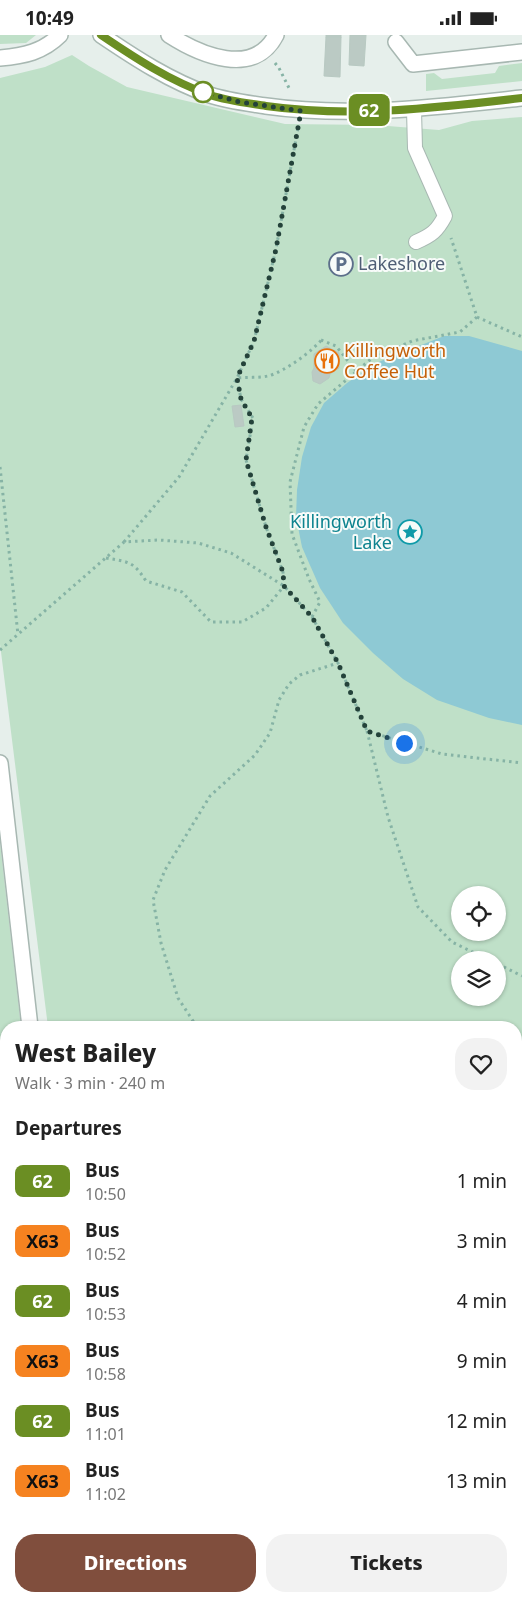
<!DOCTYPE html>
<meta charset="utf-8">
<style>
body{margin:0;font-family:"Noto Sans",sans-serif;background:#f2f2f2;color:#222;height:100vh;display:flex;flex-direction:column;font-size:19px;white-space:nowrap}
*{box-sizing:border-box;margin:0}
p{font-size:16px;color:#767676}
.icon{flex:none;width:28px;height:28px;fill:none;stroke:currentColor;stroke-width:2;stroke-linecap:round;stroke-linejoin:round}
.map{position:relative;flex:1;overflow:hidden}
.details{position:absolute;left:0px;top:986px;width:522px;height:581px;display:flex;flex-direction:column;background:#fff;border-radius:20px 20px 0 0;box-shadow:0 1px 4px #0004}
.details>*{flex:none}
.badge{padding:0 10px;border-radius:8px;font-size:18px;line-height:32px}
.controls{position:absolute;left:451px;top:851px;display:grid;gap:10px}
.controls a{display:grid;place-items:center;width:55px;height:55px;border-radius:50%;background:#fff;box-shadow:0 1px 4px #0004;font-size:25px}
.you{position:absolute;width:25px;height:25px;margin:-12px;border:4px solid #fff;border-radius:50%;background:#1a73e8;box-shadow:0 0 0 8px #1a73e833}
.map>.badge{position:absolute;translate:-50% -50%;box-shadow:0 0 0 2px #fff}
h2{padding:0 15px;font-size:19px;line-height:45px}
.round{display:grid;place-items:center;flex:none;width:52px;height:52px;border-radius:20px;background:#f2f2f2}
.overview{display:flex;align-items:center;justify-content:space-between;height:85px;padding:0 15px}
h1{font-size:24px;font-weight:800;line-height:38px}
.button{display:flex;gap:10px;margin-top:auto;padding:10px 15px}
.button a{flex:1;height:58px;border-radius:20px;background:#804e3d;color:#fff;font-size:20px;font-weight:800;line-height:58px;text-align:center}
.button a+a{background:#f2f2f2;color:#222}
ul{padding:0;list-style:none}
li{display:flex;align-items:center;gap:15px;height:60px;padding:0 15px}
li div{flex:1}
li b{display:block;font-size:19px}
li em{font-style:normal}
li .badge{min-width:55px;font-weight:700;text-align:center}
.status{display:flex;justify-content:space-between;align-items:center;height:35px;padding:0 25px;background:#fff;direction:ltr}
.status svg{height:14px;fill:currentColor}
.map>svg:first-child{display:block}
.built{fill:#d4dfda}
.green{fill:#bfe0c8;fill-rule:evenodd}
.water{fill:#8ec9d4}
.building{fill:#bbcac4;stroke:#b8c9c2}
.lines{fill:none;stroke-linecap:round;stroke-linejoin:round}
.service-casing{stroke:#a8b8b2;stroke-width:16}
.minor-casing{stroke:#a8b8b2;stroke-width:18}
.tertiary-casing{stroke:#a8b8b2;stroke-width:18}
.path{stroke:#86b3a5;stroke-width:3;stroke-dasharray:2.5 4;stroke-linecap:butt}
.service{stroke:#fff;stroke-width:14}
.minor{stroke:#fff;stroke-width:15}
.tertiary{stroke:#fff;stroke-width:15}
.line-casing{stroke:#fff;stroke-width:11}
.line{stroke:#6b8e23;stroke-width:8}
.walk{stroke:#24423a;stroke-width:5;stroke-dasharray:0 9}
.stop-dot{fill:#fff;stroke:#6b8e23;stroke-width:2.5}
.labels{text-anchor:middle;stroke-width:4;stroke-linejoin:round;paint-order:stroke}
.service-label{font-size:18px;fill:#4e5e75;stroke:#f7fbf9;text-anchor:start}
.food-label{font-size:18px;fill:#c56008;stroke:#f7fbf9;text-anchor:start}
.culture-label{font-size:18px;fill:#0d838f;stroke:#f7fbf9;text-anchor:end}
</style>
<div class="status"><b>10:49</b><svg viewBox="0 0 49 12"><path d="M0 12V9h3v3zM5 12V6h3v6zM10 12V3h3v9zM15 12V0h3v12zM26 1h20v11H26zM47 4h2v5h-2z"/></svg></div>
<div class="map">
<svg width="522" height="1567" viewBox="0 0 522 1567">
<rect width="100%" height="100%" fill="#e6efeb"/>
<polygon class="built" points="0,1080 6,1094 6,1561 516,1561 516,1542 522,1543 522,1567 0,1567"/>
<g class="green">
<polygon points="0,0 36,0 26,8 0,9"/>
<path d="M72,20L89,31L127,52L285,89L375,90L439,95L472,86L522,82V1500L516,1499V992H48L0,609V43L45,32ZM460,860H498V898H460ZM460,925H498V962H460Z"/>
<polygon points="522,28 522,46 426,56 426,39 434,38 442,44 495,38 499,31"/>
<polygon points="0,808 21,992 6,992 6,1105 0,1108"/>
<polygon points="0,1153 6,1162 6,1232 0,1231"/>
<polygon points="0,1344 6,1346 6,1505 0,1504"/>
</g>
<polygon class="water" points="444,301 469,301 522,316 522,690 489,683 437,665 403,644 373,618 343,588 320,553 302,512 296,482 297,455 302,422 311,392 324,368 347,348 376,328"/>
<g class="building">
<rect x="326" y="0" width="15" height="2"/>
<polygon points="350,0 366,0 364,31 349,30"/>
<polygon points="326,2 341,2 340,42 324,41"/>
<polygon points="326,311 339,318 339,333 330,339 329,343 320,349 313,346 312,337 314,333 314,319"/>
<polygon points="241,370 244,391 235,392 232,371"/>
<polygon points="0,1513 6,1514 5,1567 0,1567"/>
<polygon points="162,1561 274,1561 273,1567 161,1567"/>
</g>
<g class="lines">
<g class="service-casing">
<path id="service" d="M414,75L415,113L445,181C437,196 432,200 416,207"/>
</g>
<g class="minor-casing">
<g id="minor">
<path d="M169,0C200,20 254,43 276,0"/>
<polyline points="396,7 413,29 522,17"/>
<polyline points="0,1124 6,1123"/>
<polyline points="491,1567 492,1561"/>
</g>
</g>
<g class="tertiary-casing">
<g id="tertiary">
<path d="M101,0C135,23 170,46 210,60C228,66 247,68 266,71C351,83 437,72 522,63"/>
<path d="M0,23C24,21 43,17 60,0"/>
<polyline points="0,728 30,992"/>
<polyline points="516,1522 522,1523"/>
</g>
</g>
<g class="path">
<polyline points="275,28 279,33 290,55"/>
<polyline points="477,282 522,302"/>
<polyline points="321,305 336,311 356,336"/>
<polyline points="0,432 18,600"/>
<polyline points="124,507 179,442 237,343 254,306 276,214 298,93"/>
<path d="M106,523C129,527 133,526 146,546L182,557L211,587H242L266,573L284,551L283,537L266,492L246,425L253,383L241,364L237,343C247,342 258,343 268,341C284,337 313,316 323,303"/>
<polyline points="312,582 320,567 309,544 292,499 290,447 304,392 318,369 371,324 412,306 460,297 477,282 451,203"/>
<polyline points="0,615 124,507 159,505 198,508 231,518 284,551 312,582 338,628 367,696 442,719 522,728"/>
<polyline points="367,696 388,782 418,872 452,907 489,925"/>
<polyline points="498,929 522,941"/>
<polyline points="197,992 178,963 161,908 153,865 165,835 210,761 255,720 270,698 279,665 289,649 300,640 338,628"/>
<polyline points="516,1378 522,1384"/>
<polyline points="143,1567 144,1561"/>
</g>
<use href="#service" class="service"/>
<use href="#minor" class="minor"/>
<use href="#tertiary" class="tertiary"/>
</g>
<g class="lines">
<g class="line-casing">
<path id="line" d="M101,0C135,23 170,46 210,60C228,66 247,68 266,71C351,83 437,73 522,63"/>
</g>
<use href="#line" class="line"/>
<polyline class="walk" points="203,57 240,67 301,76 276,214 254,306 237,343 241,364 252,383 246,425 266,492 283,537 284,551 312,582 338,628 367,696 404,708"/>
</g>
<defs>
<g id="parking-ring" transform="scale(1.25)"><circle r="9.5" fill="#f7fbf9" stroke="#5c6f8a" stroke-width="1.5"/><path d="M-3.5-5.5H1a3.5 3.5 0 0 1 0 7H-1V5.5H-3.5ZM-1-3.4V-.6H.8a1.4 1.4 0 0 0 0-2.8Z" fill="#5c6f8a"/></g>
<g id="restaurant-ring" transform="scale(1.25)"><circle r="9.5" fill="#f7fbf9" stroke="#e8710a" stroke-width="1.5"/><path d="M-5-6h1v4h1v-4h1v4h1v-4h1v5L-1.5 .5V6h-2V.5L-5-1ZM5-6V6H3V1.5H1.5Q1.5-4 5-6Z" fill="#e8710a"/></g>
<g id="sight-ring" transform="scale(1.25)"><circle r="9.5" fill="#f7fbf9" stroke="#0f9aa8" stroke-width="1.5"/><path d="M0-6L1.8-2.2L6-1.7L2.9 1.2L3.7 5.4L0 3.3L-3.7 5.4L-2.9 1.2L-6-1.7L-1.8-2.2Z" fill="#0f9aa8"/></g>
</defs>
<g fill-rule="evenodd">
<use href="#parking-ring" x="341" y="229"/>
<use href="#restaurant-ring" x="327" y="326"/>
<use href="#sight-ring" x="410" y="497"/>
</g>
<circle class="stop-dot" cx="203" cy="57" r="10"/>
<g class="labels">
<g class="service-label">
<text x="358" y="235">Lakeshore</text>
</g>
<g class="food-label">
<text x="344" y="322">Killingworth<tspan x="344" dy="21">Coffee Hut</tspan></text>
</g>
<g class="culture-label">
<text x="392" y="493">Killingworth<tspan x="392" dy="21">Lake</tspan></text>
</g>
</g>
</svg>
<div class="controls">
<a><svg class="icon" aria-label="locate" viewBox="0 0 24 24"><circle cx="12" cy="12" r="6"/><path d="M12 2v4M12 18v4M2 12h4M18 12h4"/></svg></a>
<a><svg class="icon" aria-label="layers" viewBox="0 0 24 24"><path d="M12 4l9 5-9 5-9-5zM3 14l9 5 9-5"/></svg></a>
</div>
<div class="you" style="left:404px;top:708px"></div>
<b class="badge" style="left:369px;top:75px;background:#6b8e23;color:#fff">62</b>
<section class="details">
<div class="overview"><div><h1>West Bailey</h1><p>Walk · 3 min · 240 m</p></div><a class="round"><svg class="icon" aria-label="heart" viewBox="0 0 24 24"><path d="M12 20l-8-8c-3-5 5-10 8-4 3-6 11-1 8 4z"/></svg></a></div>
<h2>Departures</h2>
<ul>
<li><span class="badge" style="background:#6b8e23;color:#fff">62</span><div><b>Bus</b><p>10:50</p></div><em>1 min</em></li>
<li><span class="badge" style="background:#f58220;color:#111">X63</span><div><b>Bus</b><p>10:52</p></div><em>3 min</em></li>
<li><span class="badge" style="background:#6b8e23;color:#fff">62</span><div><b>Bus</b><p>10:53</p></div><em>4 min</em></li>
<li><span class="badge" style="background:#f58220;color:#111">X63</span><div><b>Bus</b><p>10:58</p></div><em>9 min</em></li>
<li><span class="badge" style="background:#6b8e23;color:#fff">62</span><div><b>Bus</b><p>11:01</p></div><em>12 min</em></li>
<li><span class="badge" style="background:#f58220;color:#111">X63</span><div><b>Bus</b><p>11:02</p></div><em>13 min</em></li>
</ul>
<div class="button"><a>Directions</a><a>Tickets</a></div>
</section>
</div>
